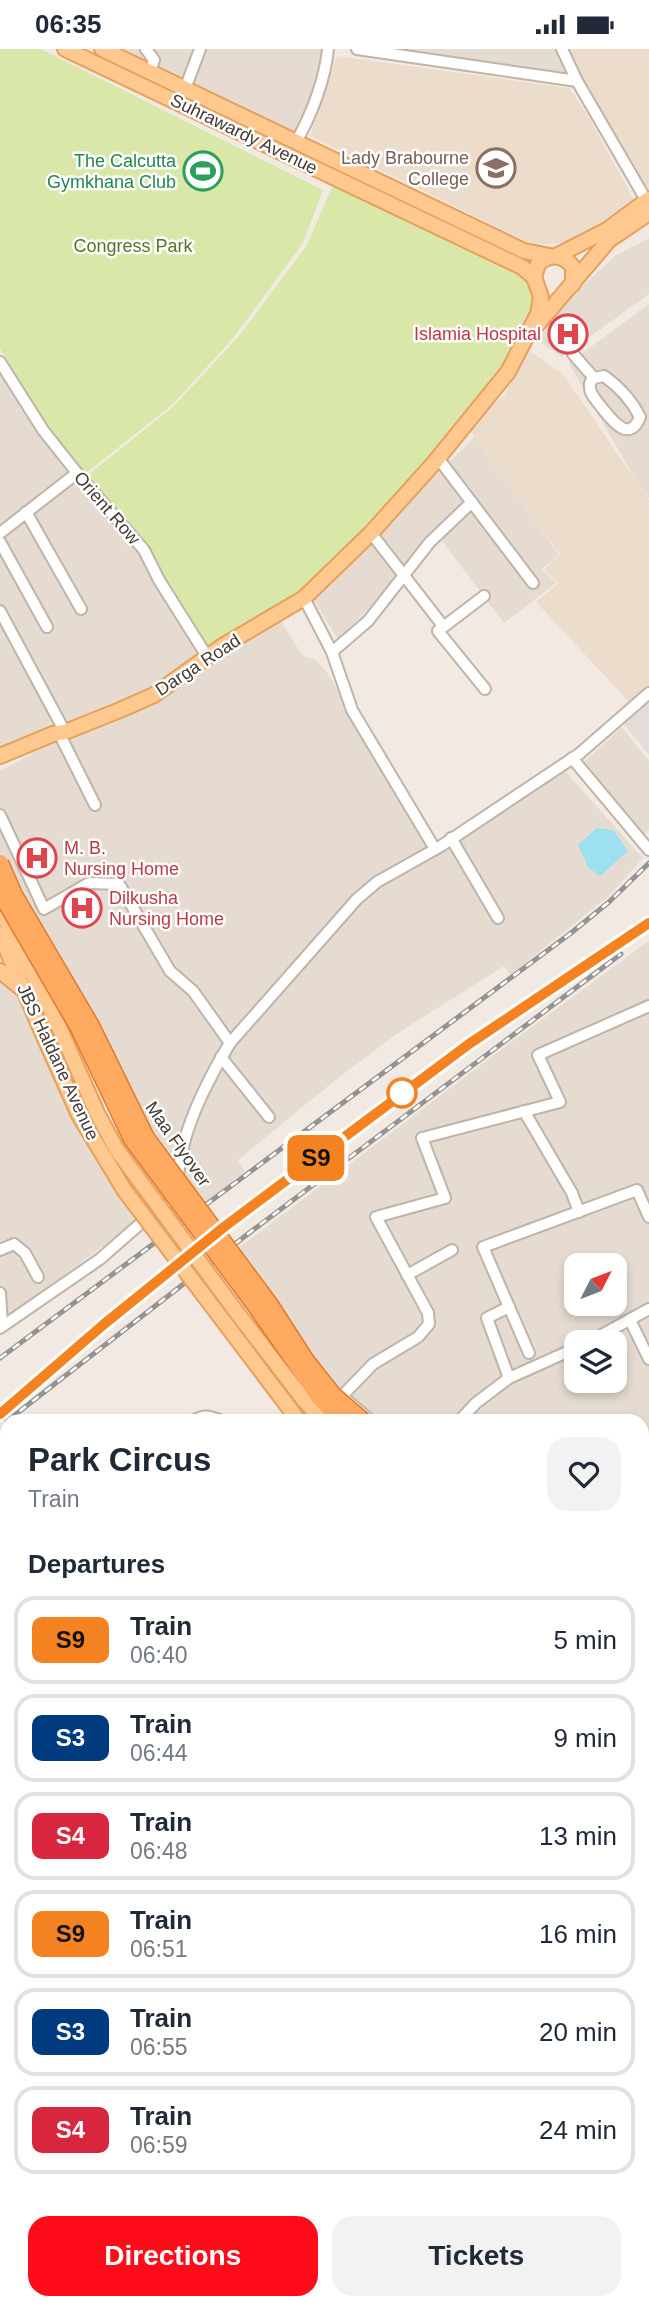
<!DOCTYPE html>
<style>
body{margin:0;font-family:Arial,sans-serif;background:#f2f2f3;color:#1f2937;height:100vh;display:flex;flex-direction:column;font-size:26px;white-space:nowrap}
*{box-sizing:border-box;margin:0}
p{font-size:23px;color:#747a83}
.icon{flex:none;width:38px;height:38px;fill:none;stroke:currentColor;stroke-width:2;stroke-linecap:round;stroke-linejoin:round}
.map{position:relative;flex:1;overflow:hidden}
.sheet{position:absolute;left:0px;top:1365px;width:649px;height:896px;display:flex;flex-direction:column;background:#fff;border-radius:21px 21px 0 0;box-shadow:0 4px 10px #0003}
.sheet>*{flex:none}
.badge{padding:0 14px;border-radius:10px;font-size:24px;line-height:46px}
.needle{width:46px;rotate:48deg}
.controls{position:absolute;left:564px;top:1204px;display:grid;gap:14px}
.controls a{display:grid;place-items:center;width:63px;height:63px;border-radius:14px;background:#fff;box-shadow:0 4px 10px #0003;font-size:35px}
.map>.badge{position:absolute;translate:-50% -50%;box-shadow:0 0 0 4px #fff}
h2{padding:0 28px;font-size:26px;line-height:63px}
.round{display:grid;place-items:center;flex:none;width:74px;height:74px;border-radius:21px;background:#f2f2f3}
.overview{display:flex;align-items:center;justify-content:space-between;height:119px;padding:0 28px}
h1{font-size:33px;font-weight:600;line-height:52px}
.button{display:flex;gap:14px;margin-top:auto;padding:14px 28px}
.button a{flex:1;height:80px;border-radius:21px;background:#ff0c1a;color:#fff;font-size:28px;font-weight:600;line-height:80px;text-align:center}
.button a+a{background:#f2f2f3;color:#1f2937}
ul{padding:0;list-style:none}
li{display:flex;align-items:center;gap:21px;height:88px;margin:0 14px 10px;padding:0 14px;border:4px solid #e0e1e3;border-radius:21px}
li div{flex:1}
li b{display:block;font-size:26px}
li em{font-style:normal}
li .badge{min-width:77px;font-weight:700;text-align:center}
.status{display:flex;justify-content:space-between;align-items:center;height:49px;padding:0 35px;background:#fff;direction:ltr}
.status svg{height:19px;fill:currentColor}
.map>svg:first-child{display:block}
.residential{fill:#e6dbd0;fill-rule:evenodd}
.industrial{fill:#e3dcd8}
.education{fill:#ecdccc}
.green{fill:#d9e8a9}
.water{fill:#9ce0f2}
.lines{fill:none;stroke-linecap:round;stroke-linejoin:round}
.minor-casing{stroke:#c0b3a8;stroke-width:14}
.major-casing{stroke:#e6a05c;stroke-width:18}
.highway-casing{stroke:#e17a2d;stroke-width:19}
.minor{stroke:#fff;stroke-width:10}
.major{stroke:#ffc88e;stroke-width:14}
.highway{stroke:#ffaa60;stroke-width:16}
.rail-casing{stroke:#939393;stroke-width:5}
.rail{stroke:#fff;stroke-width:2.5;stroke-dasharray:8;stroke-linecap:butt}
.major-bridge-casing{stroke:#e6a05c;stroke-width:18;stroke-linecap:butt}
.highway-bridge-casing{stroke:#e17a2d;stroke-width:19;stroke-linecap:butt}
.major-bridge{stroke:#ffc88e;stroke-width:14}
.highway-bridge{stroke:#ffaa60;stroke-width:16}
.line-casing{stroke:#fff;stroke-width:16}
.line{stroke:#f58220;stroke-width:10}
.stop-dot{fill:#fff;stroke:#f58220;stroke-width:3.5}
.labels{text-anchor:middle;stroke-width:5;stroke-linejoin:round;paint-order:stroke}
.street-label{font-size:18px;fill:#433a33;stroke:#fff}
.education-label{font-size:18px;fill:#785e54;stroke:#fff;text-anchor:end}
.leisure-label{font-size:18px;fill:#27864d;stroke:#fff;text-anchor:end}
.park-label{font-size:18px;fill:#547625;stroke:#fff}
.health-label{font-size:18px;fill:#be3a42;stroke:#fff;text-anchor:start}
</style>
<div class="status"><b>06:35</b><svg viewBox="0 0 49 12"><path d="M0 12V9h3v3zM5 12V6h3v6zM10 12V3h3v9zM15 12V0h3v12zM26 1h20v11H26zM47 4h2v5h-2z"/></svg></div>
<div class="map">
<svg width="649" height="2261" viewBox="0 0 649 2261">
<rect width="100%" height="100%" fill="#f2eae2"/>
<g class="residential">
<polygon points="102,0 328,0 296,93"/>
<polygon points="357,0 562,0 577,32"/>
<polygon points="649,189 649,245 562,308 537,291 574,245 615,207"/>
<polygon points="649,255 649,449 636,432 569,314"/>
<polygon points="0,323 38,380 77,431 140,506 149,521 278,568 302,606 317,612 328,625 434,804 564,721 643,809 609,847 510,926 504,917 398,984 333,1033 238,1111 245,1122 187,1169 0,813 0,722 49,695 147,649 0,713"/>
<polygon points="475,388 559,506 542,520 556,534 504,574 439,488 338,590 311,547"/>
<polygon points="622,678 649,712 649,781 643,787 581,716"/>
<path d="M649,892V1705L642,1700V1372H363L333,1346L237,1200L514,991ZM576,1216H614V1255H576ZM576,1293H614V1332H576Z"/>
<polygon points="0,898 81,1081 136,1173 0,1273"/>
</g>
<g class="industrial">
<polygon points="649,653 649,706 624,675"/>
<polygon points="0,1555 7,1562 7,1765 0,1773"/>
</g>
<g class="education">
<polygon points="562,0 649,0 649,156"/>
<polygon points="337,7 569,39 588,67 634,151 611,174 572,193 534,196 310,87"/>
<polygon points="530,302 563,325 649,451 649,640 631,655 536,553 558,534 544,520 560,506 466,376 503,348"/>
</g>
<g class="green">
<polygon points="0,0 41,0 323,141 303,194 234,288 173,355 85,425 56,390 0,300"/>
<polygon points="333,136 545,233 503,324 367,488 295,550 208,600 164,531 149,498 87,427 174,357 239,287 307,196"/>
</g>
<polygon class="water" points="597,779 613,781 628,802 600,827 588,818 578,796"/>
<g class="lines">
<g class="minor-casing">
<g id="minor">
<polyline points="146,0 154,11 150,23"/>
<polyline points="357,0 577,32"/>
<polyline points="562,0 577,32 649,156"/>
<polyline points="185,40 200,0"/>
<path d="M296,93C311,67 325,31 328,0"/>
<path d="M573,305L594,329L604,327C618,337 632,352 640,368C629,395 612,371 602,359C598,353 590,346 590,339C589,334 591,332 594,329"/>
<polyline points="0,313 43,381 77,424 144,501 159,531 208,609"/>
<polyline points="438,409 533,534"/>
<polyline points="26,463 81,560"/>
<polyline points="0,484 77,424"/>
<polyline points="371,484 440,573"/>
<polyline points="0,493 47,578"/>
<polyline points="484,547 438,582 485,640"/>
<polyline points="304,549 332,603 352,661 435,800"/>
<polyline points="0,562 65,683"/>
<polyline points="332,603 368,572 430,493 472,453"/>
<polyline points="59,684 95,756"/>
<polyline points="572,709 649,801"/>
<polyline points="0,766 44,860 89,834 119,835 170,922 193,942 230,994 357,850 377,833 441,797 579,705 649,644"/>
<polyline points="451,789 498,869"/>
<polyline points="221,1008 269,1068"/>
<polyline points="524,1062 572,1144 579,1163"/>
<polyline points="0,1201 14,1195 25,1204 38,1228"/>
<polyline points="407,1226 452,1201"/>
<polyline points="0,1244 2,1277"/>
<polyline points="509,1258 487,1269 509,1329"/>
<polyline points="630,1271 649,1310"/>
<path d="M0,1279L100,1210L140,1175L173,1151C177,1134 179,1115 183,1098C191,1064 212,1023 230,994"/>
<polyline points="589,1293 649,1260"/>
<polyline points="529,1304 483,1198 637,1141 649,1168"/>
<path d="M193,1372C204,1365 210,1367 222,1372"/>
<polyline points="371,1372 342,1347 373,1315 418,1288 429,1275 428,1264 376,1168 445,1149 422,1089 560,1053 538,1006 649,957"/>
<polyline points="463,1372 461,1370 476,1354 509,1329 576,1299"/>
<polyline points="642,1419 649,1415"/>
<polyline points="642,1515 649,1511"/>
<polyline points="0,1529 7,1528"/>
<polyline points="0,1544 7,1553"/>
<polyline points="642,1585 649,1591"/>
<polyline points="642,1763 649,1760"/>
<polyline points="0,1997 7,2014"/>
<polyline points="642,2055 649,2055"/>
<polyline points="0,2069 7,2063"/>
<polyline points="642,2175 649,2179"/>
<polyline points="0,2217 7,2219"/>
<polyline points="183,2254 196,2261"/>
<polyline points="454,2254 457,2261"/>
<polyline points="640,2254 649,2259"/>
<polyline points="90,2261 98,2254"/>
<polyline points="385,2261 399,2254"/>
</g>
</g>
<g class="major-casing">
<g id="major">
<polyline points="65,0 522,218 534,228"/>
<polyline points="102,0 524,202 550,207"/>
<polyline points="556,207 607,181 649,150"/>
<polyline points="537,276 609,191 649,164"/>
<path d="M0,707L53,685L65,683L120,661L154,646L221,598L304,549L371,484L434,414L508,323L538,265L541,248L534,228L538,215C549,204 563,205 573,218V235"/>
<polyline points="0,859 59,978"/>
<polyline points="0,885 42,983"/>
<polyline points="0,922 21,939"/>
<polyline points="642,1688 649,1694"/>
</g>
</g>
<g class="highway-casing">
<g id="highway">
<polyline points="642,1700 649,1705"/>
<polyline points="642,1717 649,1722"/>
</g>
</g>
<use href="#minor" class="minor"/>
<use href="#major" class="major"/>
<use href="#highway" class="highway"/>
<g class="rail-casing">
<g id="rail">
<polyline points="0,1309 571,884 609,853 649,814"/>
<polyline points="0,1365 203,1194 469,995 649,874"/>
<polyline points="7,1372 253,1181 621,905"/>
</g>
</g>
<use href="#rail" class="rail"/>
<g class="major-bridge-casing">
<g id="major-bridge">
<polyline points="59,978 97,1064 117,1101 238,1265 304,1351 323,1372"/>
<polyline points="42,983 79,1066 125,1142 299,1372"/>
</g>
</g>
<g class="highway-bridge-casing">
<g id="highway-bridge">
<polyline points="0,814 14,846 91,977 146,1089 270,1256 306,1312 333,1346 363,1372"/>
<polyline points="0,843 79,979 132,1090 256,1257 320,1349 343,1372"/>
</g>
</g>
<use href="#major-bridge" class="major-bridge"/>
<use href="#highway-bridge" class="highway-bridge"/>
</g>
<g class="lines">
<g class="line-casing">
<polyline id="line" points="0,1365 103,1276 224,1178 469,995 649,874"/>
</g>
<use href="#line" class="line"/>
</g>
<defs>
<g id="university-ring" transform="scale(2.0125)"><circle r="9.5" fill="#fff" stroke="#8d6e63" stroke-width="1.5"/><path d="M0-5L7-2L0 1L-7-2ZM-4 1L0 2.5L4 1V4Q0 6-4 4Z" fill="#8d6e63"/></g>
<g id="stadium-ring" transform="scale(2.0125)"><circle r="9.5" fill="#fff" stroke="#2e9e5b" stroke-width="1.5"/><path d="M0-5a6.5 5 0 1 0 0 10a6.5 5 0 1 0 0-10ZM-3.5-1.8h7v3.6h-7Z" fill="#2e9e5b"/></g>
<g id="hospital-ring" transform="scale(2.0125)"><circle r="9.5" fill="#fff" stroke="#e0444e" stroke-width="1.5"/><path d="M-5-5h3v3.5h4V-5h3V5h-3V1.5h-4V5h-3Z" fill="#e0444e"/></g>
</defs>
<g fill-rule="evenodd">
<use href="#university-ring" x="496" y="119"/>
<use href="#stadium-ring" x="203" y="122"/>
<use href="#hospital-ring" x="568" y="285"/>
<use href="#hospital-ring" x="37" y="809"/>
<use href="#hospital-ring" x="82" y="859"/>
</g>
<circle class="stop-dot" cx="402" cy="1044" r="14"/>
<g class="labels">
<g class="street-label">
<text transform="translate(244 85) rotate(26)" y="6">Suhrawardy Avenue</text>
<text transform="translate(107 459) rotate(49)" y="6">Orient Row</text>
<text transform="translate(198 616) rotate(-33)" y="6">Darga Road</text>
<text transform="translate(58 1013) rotate(65)" y="6">JBS Haldane Avenue</text>
<text transform="translate(178 1095) rotate(55)" y="6">Maa Flyover</text>
</g>
<g class="education-label">
<text x="469" y="115">Lady Brabourne<tspan x="469" dy="21">College</tspan></text>
</g>
<g class="leisure-label">
<text x="176" y="118">The Calcutta<tspan x="176" dy="21">Gymkhana Club</tspan></text>
</g>
<g class="park-label">
<text x="133" y="203">Congress Park</text>
</g>
<g class="health-label">
<text x="541" y="291" text-anchor="end">Islamia Hospital</text>
<text x="64" y="805">M. B.<tspan x="64" dy="21">Nursing Home</tspan></text>
<text x="109" y="855">Dilkusha<tspan x="109" dy="21">Nursing Home</tspan></text>
</g>
</g>
</svg>
<div class="controls">
<a><svg class="needle" viewBox="-14 -14 28 28"><path d="M0-13l5 13h-10z" fill="#e53935"/><path d="M0 13l5-13h-10z" fill="#747a83"/></svg></a>
<a><svg class="icon" aria-label="layers" viewBox="0 0 24 24"><path d="M12 4l9 5-9 5-9-5zM3 14l9 5 9-5"/></svg></a>
</div>
<b class="badge" style="left:316px;top:1109px;background:#f58220;color:#111">S9</b>
<section class="sheet">
<div class="overview"><div><h1>Park Circus</h1><p>Train</p></div><a class="round"><svg class="icon" aria-label="heart" viewBox="0 0 24 24"><path d="M12 20l-8-8c-3-5 5-10 8-4 3-6 11-1 8 4z"/></svg></a></div>
<h2>Departures</h2>
<ul>
<li><span class="badge" style="background:#f58220;color:#111">S9</span><div><b>Train</b><p>06:40</p></div><em>5 min</em></li>
<li><span class="badge" style="background:#003b80;color:#fff">S3</span><div><b>Train</b><p>06:44</p></div><em>9 min</em></li>
<li><span class="badge" style="background:#d7263d;color:#fff">S4</span><div><b>Train</b><p>06:48</p></div><em>13 min</em></li>
<li><span class="badge" style="background:#f58220;color:#111">S9</span><div><b>Train</b><p>06:51</p></div><em>16 min</em></li>
<li><span class="badge" style="background:#003b80;color:#fff">S3</span><div><b>Train</b><p>06:55</p></div><em>20 min</em></li>
<li><span class="badge" style="background:#d7263d;color:#fff">S4</span><div><b>Train</b><p>06:59</p></div><em>24 min</em></li>
</ul>
<div class="button"><a>Directions</a><a>Tickets</a></div>
</section>
</div>
